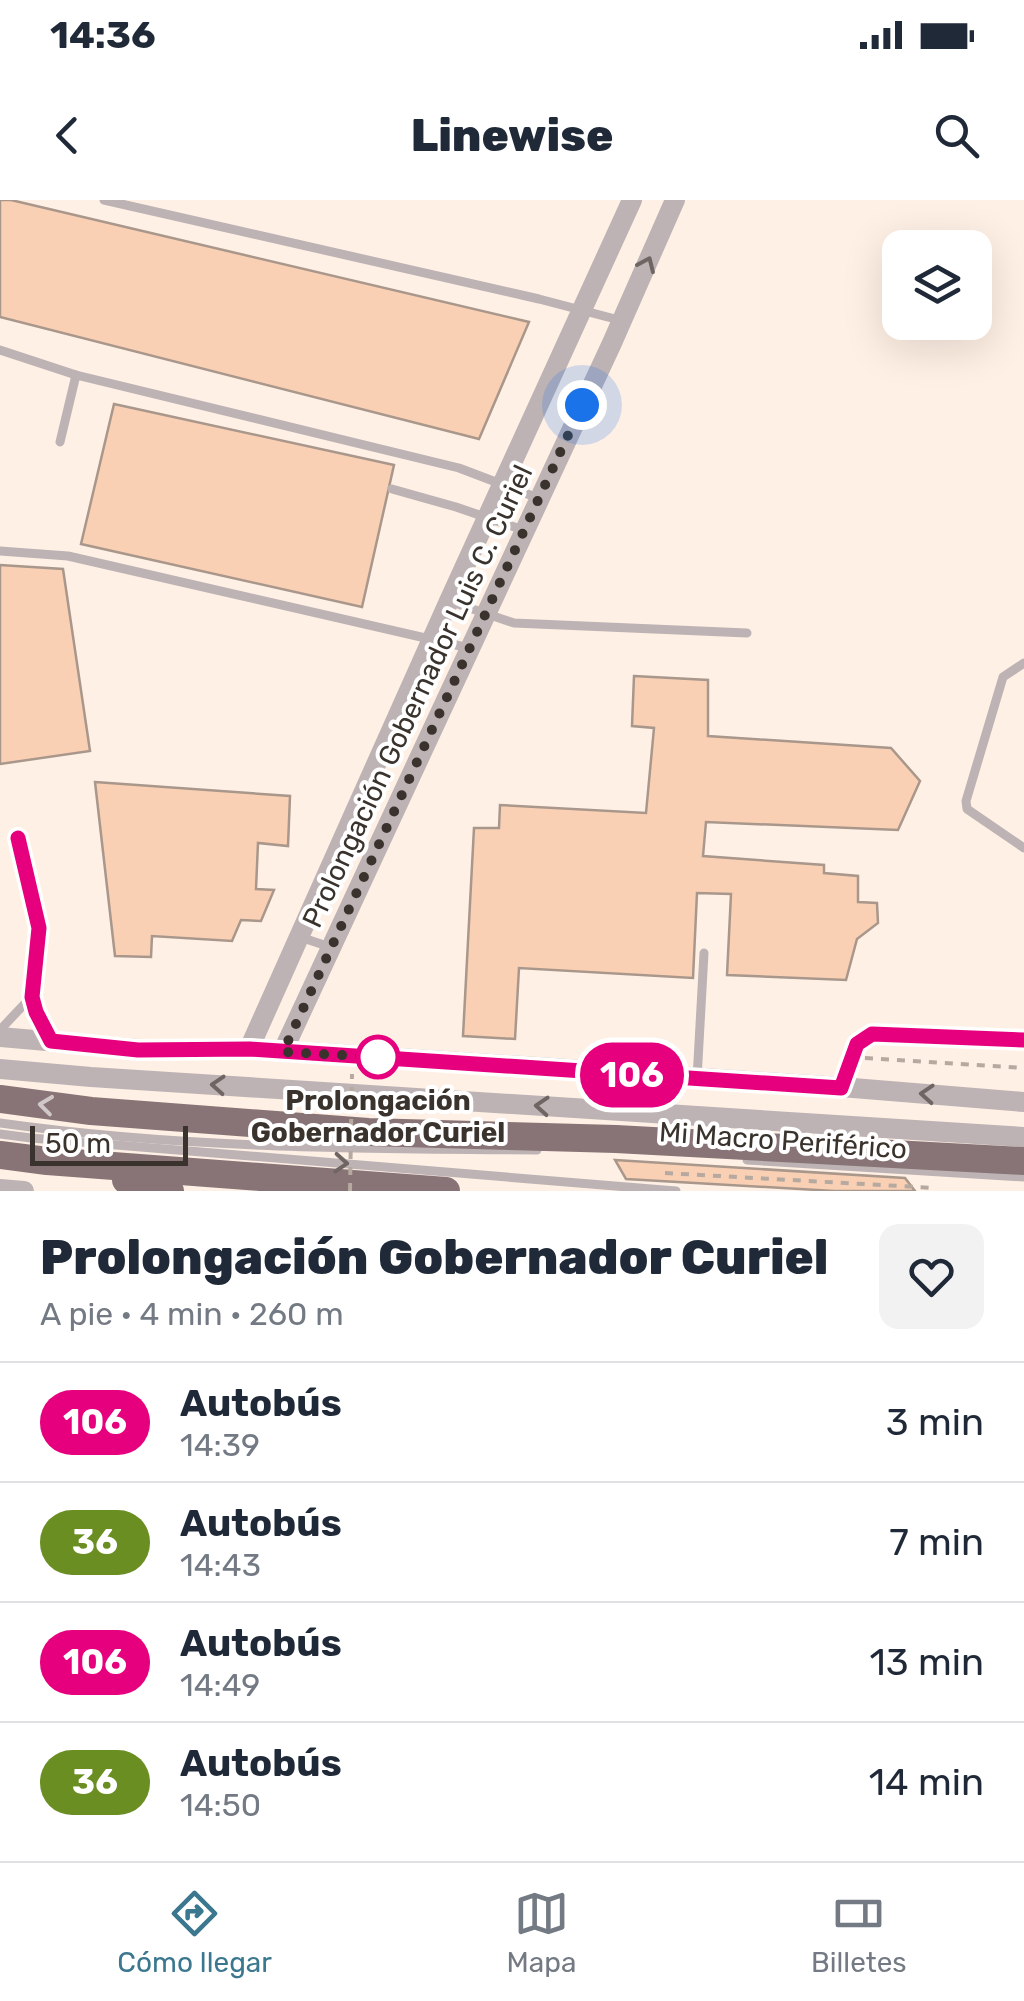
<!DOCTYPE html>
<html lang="es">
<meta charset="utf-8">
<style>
body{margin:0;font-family:Rubik,sans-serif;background:#f2f2f3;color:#1f2937;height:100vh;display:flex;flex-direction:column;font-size:38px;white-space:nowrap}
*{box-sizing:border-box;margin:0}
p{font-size:32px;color:#747a83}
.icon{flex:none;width:55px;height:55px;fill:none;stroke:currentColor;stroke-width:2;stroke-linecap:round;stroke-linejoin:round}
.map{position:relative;height:991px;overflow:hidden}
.drawer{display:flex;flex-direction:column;background:#fff;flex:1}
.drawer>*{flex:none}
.badge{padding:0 20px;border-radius:32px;font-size:35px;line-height:65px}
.controls{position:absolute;left:882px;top:30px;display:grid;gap:20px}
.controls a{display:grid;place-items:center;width:110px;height:110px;border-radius:20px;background:#fff;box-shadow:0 10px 40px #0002;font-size:50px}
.scale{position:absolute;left:30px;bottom:25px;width:158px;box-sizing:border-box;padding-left:10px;border:5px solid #3a332d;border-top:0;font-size:28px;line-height:35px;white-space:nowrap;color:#3a332d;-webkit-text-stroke:8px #fff;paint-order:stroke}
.you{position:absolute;width:50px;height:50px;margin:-25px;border:8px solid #fff;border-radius:50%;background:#1a73e8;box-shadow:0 0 0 15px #1a73e833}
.map>.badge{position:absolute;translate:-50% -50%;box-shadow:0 0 0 5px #fff}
.round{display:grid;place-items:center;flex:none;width:105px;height:105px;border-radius:20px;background:#f2f2f3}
.summary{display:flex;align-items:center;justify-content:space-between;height:170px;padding:0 40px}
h1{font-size:48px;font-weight:800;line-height:75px}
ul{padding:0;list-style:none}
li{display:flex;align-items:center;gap:30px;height:120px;padding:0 40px;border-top:2px solid #e0e1e3}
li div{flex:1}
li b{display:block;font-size:38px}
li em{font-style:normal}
li .badge{min-width:110px;font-weight:700;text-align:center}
.status{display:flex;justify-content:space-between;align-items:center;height:70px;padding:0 50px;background:#fff;direction:ltr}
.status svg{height:28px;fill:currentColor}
header{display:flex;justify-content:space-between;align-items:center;height:130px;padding:0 40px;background:#fff;font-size:45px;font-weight:800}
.menu{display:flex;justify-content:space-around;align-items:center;height:140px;border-top:2px solid #e0e1e3;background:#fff;font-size:28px;color:#747a83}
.menu a{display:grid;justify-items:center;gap:5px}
.menu .current{color:#3b778e}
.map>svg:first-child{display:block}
.building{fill:#fad0b5;stroke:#a9978b;stroke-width:2.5}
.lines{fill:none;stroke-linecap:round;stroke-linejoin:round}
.path{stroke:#b5a9a0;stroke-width:4;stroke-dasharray:8 8;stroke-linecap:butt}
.service{stroke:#beb3b4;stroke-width:9}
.tertiary{stroke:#beb3b4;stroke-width:20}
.trunk{stroke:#887476;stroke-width:28}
.path-bridge{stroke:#b5a9a0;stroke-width:4;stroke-dasharray:8 8;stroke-linecap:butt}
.oneway{stroke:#6f6663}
.oneway2{stroke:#cfc7c8}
.line-casing{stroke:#fff;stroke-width:22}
.line{stroke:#e6007e;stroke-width:15}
.walk{stroke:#3a332d;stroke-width:10;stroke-dasharray:0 18}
.stop-dot{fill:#fff;stroke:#e6007e;stroke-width:5}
.labels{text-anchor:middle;stroke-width:8;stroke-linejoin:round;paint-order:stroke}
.street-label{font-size:28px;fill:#3a332d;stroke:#fff}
.stop-label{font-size:28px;font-weight:bold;fill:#3a332d;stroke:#fff}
</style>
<div class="status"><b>14:36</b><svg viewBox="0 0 49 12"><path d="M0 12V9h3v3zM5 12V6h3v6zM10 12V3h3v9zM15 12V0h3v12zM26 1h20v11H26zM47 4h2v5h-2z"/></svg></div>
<header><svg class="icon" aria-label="back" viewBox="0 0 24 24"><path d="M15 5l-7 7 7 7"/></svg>Linewise<svg class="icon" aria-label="search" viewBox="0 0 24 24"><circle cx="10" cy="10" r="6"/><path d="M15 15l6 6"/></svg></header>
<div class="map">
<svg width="1024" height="991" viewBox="0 0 1024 991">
<rect width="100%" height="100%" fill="#fff0e5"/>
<g class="building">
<polygon points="0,0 11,0 529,122 479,239 0,117"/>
<polygon points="114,204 394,265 362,407 81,344"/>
<polygon points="0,365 63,369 90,551 0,564"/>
<polygon points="634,476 708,480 708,536 891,548 920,581 898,630 706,622 703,656 824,665 824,673 858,676 858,702 877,703 878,723 857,739 846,780 727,775 731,694 697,693 693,778 519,768 515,839 463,836 474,628 499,628 500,605 646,613 654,528 632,526"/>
<polygon points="95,582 290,596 288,646 258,643 256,689 274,690 261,721 241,720 232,741 152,736 151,757 115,756"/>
<polygon points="615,960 905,978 915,991 834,991 626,979"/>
</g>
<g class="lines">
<g class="path">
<polyline points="865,858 1024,868"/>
<polyline points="665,973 935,988"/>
</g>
<g class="service">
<polyline points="104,0 539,99 619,120"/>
<polyline points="0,150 76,175"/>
<polyline points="60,242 76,175 459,268 538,298"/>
<polyline points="392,289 456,307 523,330"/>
<polyline points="0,351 68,356 469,448"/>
<polyline points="449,401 514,423 747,433"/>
<polyline points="1024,463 1003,477 966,601 967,609 1024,648"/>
<polyline points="18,639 39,729 31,797 50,839"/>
<polyline points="300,737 330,747"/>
<polyline points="0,830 31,797"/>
<polyline points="697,879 704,753"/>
<polyline points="842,885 857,844 871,834 1024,840"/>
<path d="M0,923C177,948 358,949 537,950"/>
<polyline points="0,934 31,938 676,991"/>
<polyline points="747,960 1024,977"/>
</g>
<g class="tertiary">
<polyline points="0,837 138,849 249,849 323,853 841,887 1024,902"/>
<polyline points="249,849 449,401 632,0"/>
<polyline points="283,851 612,143 675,0"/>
<polyline points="0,869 91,877 1024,937"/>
<polyline points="0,989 24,991"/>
</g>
<g class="trunk">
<polyline points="0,899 91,911 368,932 616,939 1024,961"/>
<polyline points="0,955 47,961 446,991"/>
<polyline points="126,980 170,991"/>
</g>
<polyline class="path-bridge" points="350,991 352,874"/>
</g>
<defs><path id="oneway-chevron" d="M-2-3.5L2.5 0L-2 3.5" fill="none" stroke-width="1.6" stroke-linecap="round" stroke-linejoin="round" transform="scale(2.5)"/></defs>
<g class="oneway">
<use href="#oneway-chevron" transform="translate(647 64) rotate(-66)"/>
<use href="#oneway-chevron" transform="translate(218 885) rotate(-176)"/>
<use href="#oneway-chevron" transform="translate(927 894) rotate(-176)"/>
<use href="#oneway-chevron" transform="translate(542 906) rotate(-176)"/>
<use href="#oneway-chevron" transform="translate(341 963) rotate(4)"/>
</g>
<use class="oneway2" href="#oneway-chevron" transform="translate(46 905) rotate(-173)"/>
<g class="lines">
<g class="line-casing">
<polyline id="line" points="18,638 39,728 32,797 36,812 51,841 138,850 250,849 841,888 857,844 872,834 1024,840"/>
</g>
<use href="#line" class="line"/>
<polyline class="walk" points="378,857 283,852 582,205"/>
</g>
<circle class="stop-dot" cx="378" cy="857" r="20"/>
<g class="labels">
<g class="street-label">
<text transform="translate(417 496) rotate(-65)" y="10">Prolongación Gobernador Luis C. Curiel</text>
<text transform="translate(783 940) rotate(4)" y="10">Mi Macro Periférico</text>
</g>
<g class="stop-label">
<text x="378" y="910">Prolongación<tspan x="378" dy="32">Gobernador Curiel</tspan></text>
</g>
</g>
</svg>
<div class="controls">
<a><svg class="icon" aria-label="layers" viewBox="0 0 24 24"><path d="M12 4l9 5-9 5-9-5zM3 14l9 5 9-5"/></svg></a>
</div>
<div class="scale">50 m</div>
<div class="you" style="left:582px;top:205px"></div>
<b class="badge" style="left:632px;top:875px;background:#e6007e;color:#fff">106</b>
</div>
<section class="drawer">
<div class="summary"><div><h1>Prolongación Gobernador Curiel</h1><p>A pie · 4 min · 260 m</p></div><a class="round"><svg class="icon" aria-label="heart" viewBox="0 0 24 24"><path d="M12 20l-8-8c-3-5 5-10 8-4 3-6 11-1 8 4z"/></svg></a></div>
<ul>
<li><span class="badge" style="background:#e6007e;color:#fff">106</span><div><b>Autobús</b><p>14:39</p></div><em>3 min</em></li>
<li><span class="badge" style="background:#6b8e23;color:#fff">36</span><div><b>Autobús</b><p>14:43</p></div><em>7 min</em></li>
<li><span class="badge" style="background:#e6007e;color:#fff">106</span><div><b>Autobús</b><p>14:49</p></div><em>13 min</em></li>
<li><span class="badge" style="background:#6b8e23;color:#fff">36</span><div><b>Autobús</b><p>14:50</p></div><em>14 min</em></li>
</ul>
</section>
<nav class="menu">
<a class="current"><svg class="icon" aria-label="directions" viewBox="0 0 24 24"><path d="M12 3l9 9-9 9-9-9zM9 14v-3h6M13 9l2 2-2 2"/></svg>Cómo llegar</a>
<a><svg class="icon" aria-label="map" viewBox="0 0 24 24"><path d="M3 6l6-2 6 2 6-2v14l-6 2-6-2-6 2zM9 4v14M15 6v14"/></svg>Mapa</a>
<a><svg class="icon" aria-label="tickets" viewBox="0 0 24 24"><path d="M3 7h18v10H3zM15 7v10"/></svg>Billetes</a>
</nav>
